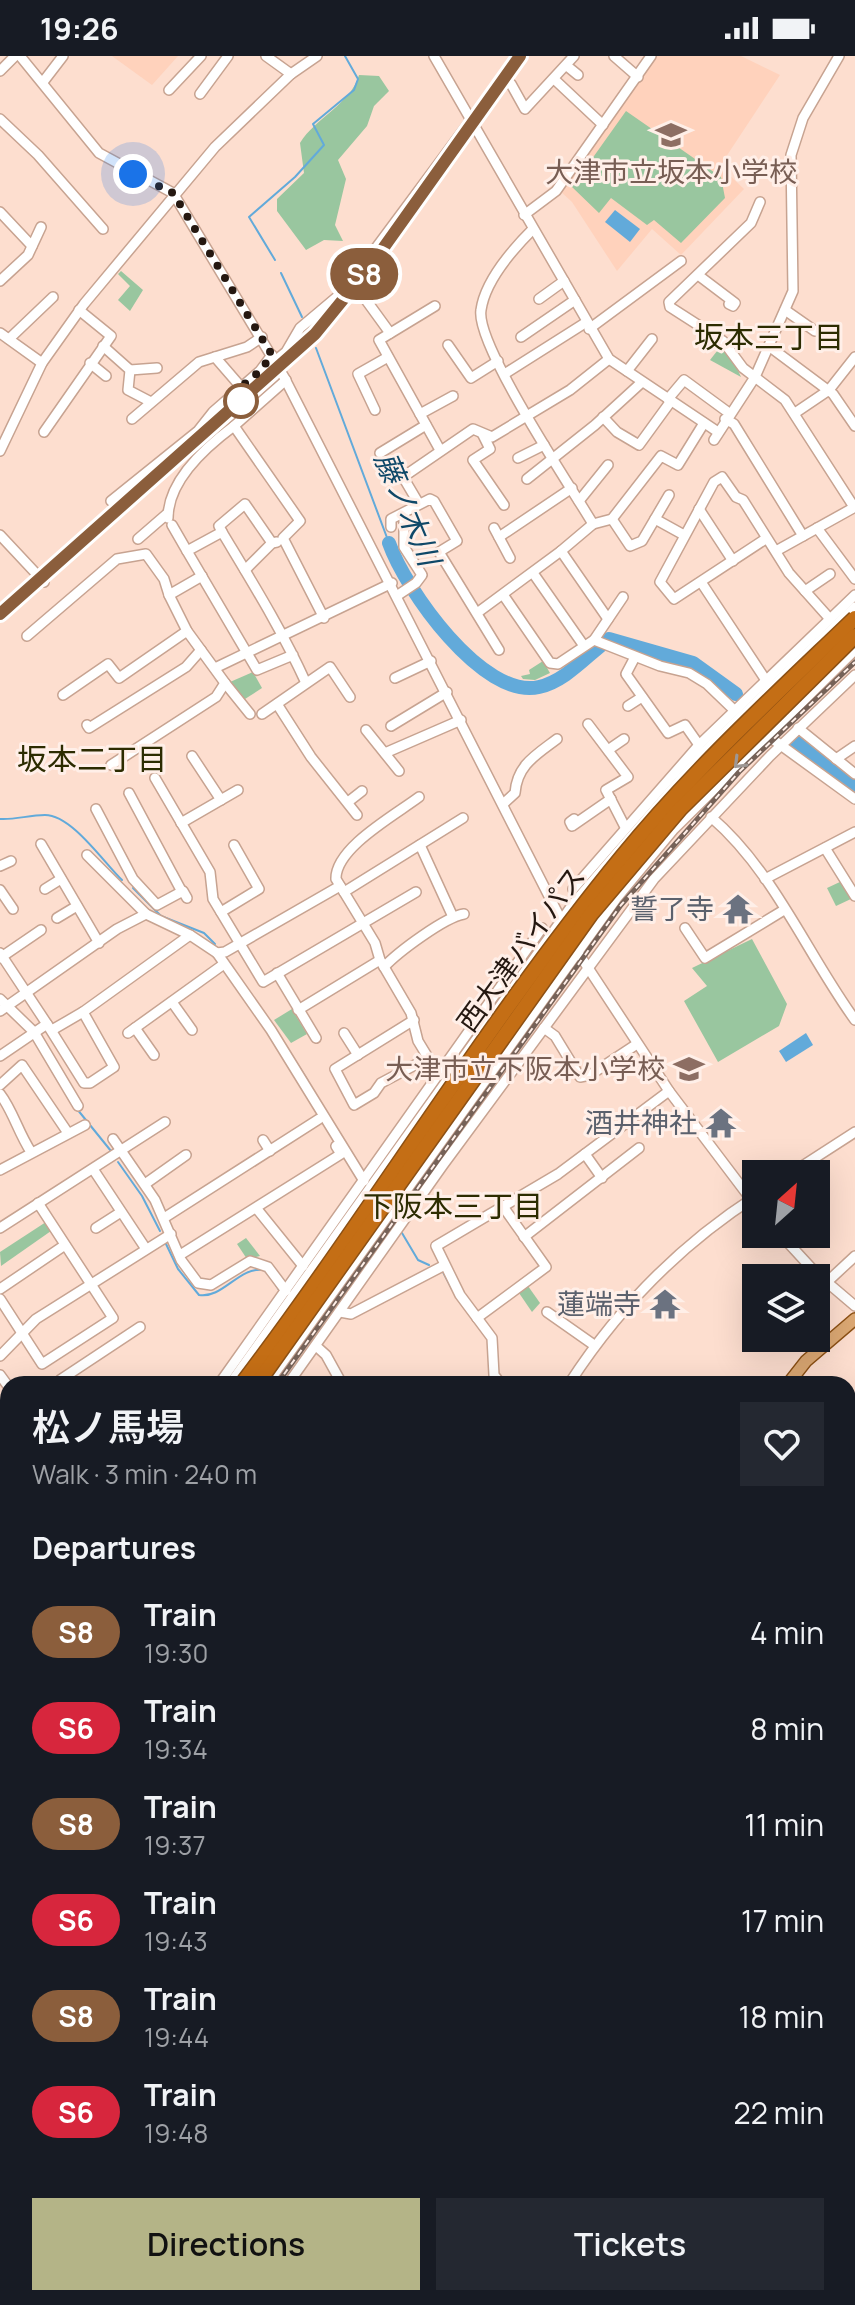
<!DOCTYPE html>
<meta charset="utf-8">
<style>
body{margin:0;font-family:Manrope,"Noto Sans JP",sans-serif;background:#242831;color:#f1f3f6;height:100vh;display:flex;flex-direction:column;font-size:30px;white-space:nowrap}
*{box-sizing:border-box;margin:0}
p{font-size:26px;color:#9ea1a6}
.icon{flex:none;width:44px;height:44px;fill:none;stroke:currentColor;stroke-width:2;stroke-linecap:round;stroke-linejoin:round}
.map{position:relative;flex:1;overflow:hidden}
.details{position:absolute;left:0px;top:1320px;width:856px;height:930px;display:flex;flex-direction:column;background:#171b24;border-radius:24px 24px 0 0;box-shadow:0 8px 32px #0002}
.details>*{flex:none}
.badge{padding:0 16px;border-radius:26px;font-size:28px;line-height:52px}
.needle{width:52px;rotate:27deg}
.fabs{position:absolute;left:742px;top:1104px;display:grid;gap:16px}
.fabs a{display:grid;place-items:center;width:88px;height:88px;border-radius:0px;background:#171b24;box-shadow:0 8px 32px #0002;font-size:40px}
.you{position:absolute;width:40px;height:40px;margin:-20px;border:6px solid #fff;border-radius:50%;background:#1a73e8;box-shadow:0 0 0 12px #1a73e833}
.map>.badge{position:absolute;translate:-50% -50%;box-shadow:0 0 0 4px #fff}
h2{padding:0 32px;font-size:30px;line-height:72px}
.round{display:grid;place-items:center;flex:none;width:84px;height:84px;border-radius:0px;background:#242831}
.head{display:flex;align-items:center;justify-content:space-between;height:136px;padding:0 32px}
h1{font-size:38px;font-weight:600;line-height:60px}
.primary-button{display:flex;gap:16px;margin-top:auto;padding:16px 32px}
.primary-button a{flex:1;height:92px;border-radius:0px;background:#b4b487;color:#111;font-size:32px;font-weight:600;line-height:92px;text-align:center}
.primary-button a+a{background:#242831;color:#f1f3f6}
ul{padding:0;list-style:none}
li{display:flex;align-items:center;gap:24px;height:96px;padding:0 32px}
li div{flex:1}
li b{display:block;font-size:30px}
li em{font-style:normal}
li .badge{min-width:88px;font-weight:700;text-align:center}
.status{display:flex;justify-content:space-between;align-items:center;height:56px;padding:0 40px;background:#171b24;direction:ltr}
.status svg{height:22px;fill:currentColor}
.map>svg:first-child{display:block}
.built{fill:#ffd2bc}
.green{fill:#99c69f}
.water{fill:#62aada}
.lines{fill:none;stroke-linecap:round;stroke-linejoin:round}
.stream{stroke:#62aada;stroke-width:2}
.river{stroke:#62aada;stroke-width:14}
.minor-casing{stroke:#c7a391;stroke-width:12}
.major-casing{stroke:#8c5014;stroke-width:14}
.highway-casing{stroke:#8c5014;stroke-width:17}
.minor{stroke:#fff;stroke-width:9}
.major{stroke:#dca873;stroke-width:11}
.highway{stroke:#c46e15;stroke-width:14}
.rail-casing{stroke:#766258;stroke-width:5}
.rail{stroke:#ffefe8;stroke-width:2;stroke-dasharray:6;stroke-linecap:butt}
.highway-bridge-casing{stroke:#8c5014;stroke-width:17;stroke-linecap:butt}
.highway-bridge{stroke:#c46e15;stroke-width:14}
.oneway{stroke:#9d9794}
.line-casing{stroke:#fff;stroke-width:18}
.line{stroke:#8b5e3c;stroke-width:12}
.walk{stroke:#251811;stroke-width:8;stroke-dasharray:0 14.4}
.stop-dot{fill:#fff;stroke:#8b5e3c;stroke-width:4}
.labels{text-anchor:middle;stroke-width:6;stroke-linejoin:round;paint-order:stroke}
.education-label{font-size:28px;fill:#785e54;stroke:#ffefe8}
.worship-label{font-size:28px;fill:#5b616d;stroke:#ffefe8;text-anchor:end}
.street-label{font-size:28px;fill:#251811;stroke:#ffefe8}
.neighbourhood-label{font-size:30px;fill:#2c2c01;stroke:#ffefe8}
.water-label{font-size:30px;font-style:italic;fill:#0f4868;stroke:#ffefe8}
</style>
<div class="status"><b>19:26</b><svg viewBox="0 0 49 12"><path d="M0 12V9h3v3zM5 12V6h3v6zM10 12V3h3v9zM15 12V0h3v12zM26 1h20v11H26zM47 4h2v5h-2z"/></svg></div>
<div class="map">
<svg width="855" height="2249" viewBox="0 0 855 2249">
<rect width="100%" height="100%" fill="#fddecf"/>
<g class="built">
<polygon points="112,0 178,0 152,29"/>
<polygon points="655,0 741,0 780,19 720,110 744,133 681,199 652,173 617,215 572,146 560,135"/>
</g>
<g class="green">
<path d="M359,19L379,20L389,35L374,50L367,70L338,104L346,123L335,169L343,185L324,184L306,194L277,155V143L304,117L300,87C316,61 350,49 359,19Z"/>
<polygon points="626,55 721,121 725,142 681,187 654,164 647,169 611,142 599,157 572,131"/>
<polygon points="121,215 143,234 130,255 118,244 130,230 118,218"/>
<polygon points="721,290 730,297 741,321 710,304"/>
<polygon points="543,605 550,617 535,624 523,623 521,620 530,618 529,614"/>
<polygon points="253,616 262,632 245,643 230,626"/>
<polygon points="842,825 853,842 836,850 827,832"/>
<polygon points="752,883 787,948 779,970 718,1006 684,945 707,930 692,912"/>
<polygon points="292,953 307,978 291,987 274,964"/>
<polygon points="46,1166 51,1175 1,1210 0,1196"/>
<polygon points="246,1182 260,1200 247,1203 237,1188"/>
<polygon points="528,1230 540,1247 532,1256 519,1237"/>
</g>
<g class="water">
<polygon points="615,154 640,173 630,186 605,166"/>
<polygon points="806,977 813,989 786,1006 779,995"/>
<polygon points="855,1347 855,2249 0,2249 0,2090 8,2081 8,2242 848,2242 848,1360"/>
</g>
<g class="lines">
<g class="stream">
<polyline points="275,204 249,161 295,121 324,89 313,68 354,34 358,23 345,0"/>
<polyline points="281,217 302,261"/>
<polyline points="308,273 314,287"/>
<polyline points="316,292 389,487"/>
<path d="M0,763C15,764 29,759 45,759C72,759 104,807 122,824"/>
<polyline points="133,832 161,860 204,877 215,888"/>
<polyline points="275,973 308,1025"/>
<polyline points="51,1013 58,1025"/>
<polyline points="77,1053 111,1095"/>
<polyline points="118,1106 142,1140 160,1175"/>
<polyline points="402,1177 418,1204 429,1209"/>
<path d="M166,1188L178,1213L199,1239C223,1243 239,1210 264,1214L268,1218"/>
<polyline points="443,1216 452,1233"/>
<polyline points="274,1226 279,1234"/>
<polyline points="490,1319 495,1328"/>
</g>
<g class="river">
<path d="M389,487C405,533 483,644 539,631C566,625 587,599 609,583L693,607L736,638"/>
<polyline points="793,683 855,731"/>
</g>
<g class="minor-casing">
<g id="minor">
<polyline points="20,0 99,97 173,137 284,321 577,895 669,1035 756,1150"/>
<polyline points="266,0 291,18"/>
<polyline points="434,0 609,303 718,376"/>
<polyline points="614,0 638,21"/>
<polyline points="567,10 578,19"/>
<polyline points="0,15 15,0"/>
<polyline points="502,22 511,28 525,53 574,0"/>
<polyline points="554,23 603,69"/>
<polyline points="43,26 63,0"/>
<polyline points="169,34 201,0"/>
<polyline points="200,38 228,0"/>
<polyline points="0,63 38,99 103,173"/>
<polyline points="760,146 751,167 669,246 670,251 723,285 743,312 785,344 854,451"/>
<polyline points="0,156 32,190"/>
<polyline points="524,159 556,135 651,0"/>
<path d="M533,173C513,193 485,225 481,254C475,288 571,431 593,468"/>
<polyline points="698,219 735,247 733,250 729,248"/>
<polyline points="0,225 28,199 41,171"/>
<polyline points="539,243 564,225"/>
<polyline points="366,244 390,277"/>
<polyline points="435,250 379,284 440,394"/>
<polyline points="785,254 815,275"/>
<polyline points="589,273 681,205"/>
<polyline points="0,277 42,307"/>
<polyline points="521,281 575,244"/>
<polyline points="9,283 53,241"/>
<polyline points="448,289 471,322 498,305"/>
<polyline points="103,290 130,314 128,334 151,346"/>
<polyline points="770,291 833,338 855,370"/>
<polyline points="215,301 241,331"/>
<polyline points="275,305 286,296 300,272 344,235 471,64"/>
<polyline points="90,307 106,320"/>
<polyline points="130,314 157,312"/>
<polyline points="627,315 652,283"/>
<polyline points="506,317 585,267"/>
<polyline points="286,324 234,370 300,465 283,482 324,562"/>
<polyline points="668,343 684,324 729,357"/>
<polyline points="375,354 358,318 388,301"/>
<polyline points="795,357 829,334 855,301"/>
<polyline points="420,358 453,340"/>
<polyline points="603,361 617,376 639,389 671,345"/>
<polyline points="132,363 199,306 247,291 262,281"/>
<polyline points="725,363 734,368 803,480"/>
<polyline points="44,376 111,280 79,254"/>
<polyline points="483,379 490,393 473,404 504,449"/>
<polyline points="714,384 755,321 793,235 791,99 803,62 839,0"/>
<polyline points="0,395 42,307 84,248 215,91 291,18 317,0"/>
<polyline points="380,397 426,369"/>
<polyline points="518,402 544,389"/>
<polyline points="527,423 595,369 642,326"/>
<polyline points="111,445 198,375 213,356 260,315 272,299"/>
<polyline points="579,445 608,409"/>
<polyline points="419,448 403,421 473,373 492,381 570,334 609,303"/>
<polyline points="699,453 733,505"/>
<path d="M168,462C168,424 207,390 234,370"/>
<polyline points="612,463 630,490 642,485 669,439"/>
<polyline points="655,463 684,479"/>
<polyline points="172,469 187,495"/>
<polyline points="391,471 391,463 430,443 434,445 457,485 439,496 499,594"/>
<polyline points="494,472 510,502"/>
<polyline points="817,472 855,523"/>
<polyline points="222,476 219,470 245,448 272,487"/>
<polyline points="0,479 44,526"/>
<polyline points="499,481 572,432"/>
<polyline points="767,482 674,543 660,526 714,426 722,421 736,441 743,444 789,517 830,563"/>
<polyline points="138,483 168,457"/>
<polyline points="561,495 593,468 612,463 661,400 678,409 704,367"/>
<polyline points="776,495 855,451"/>
<polyline points="245,514 272,487 277,486"/>
<polyline points="533,517 584,590"/>
<polyline points="701,526 769,629"/>
<polyline points="805,535 830,518"/>
<polyline points="398,539 416,527 422,519 404,491 404,457"/>
<polyline points="504,540 550,607 558,608 594,584 623,541"/>
<polyline points="477,557 561,495 608,563"/>
<polyline points="27,580 117,503 146,498 164,523 169,539 202,520"/>
<polyline points="594,584 660,610 689,617 707,628 734,654"/>
<path d="M293,599L257,614L187,495L222,476C252,526 282,574 306,627"/>
<polyline points="635,601 626,618 668,677 685,669 699,689"/>
<polyline points="215,612 392,527"/>
<polyline points="395,622 431,605"/>
<polyline points="225,627 250,658"/>
<polyline points="63,639 108,608 119,622 187,575"/>
<polyline points="277,648 311,701 357,759"/>
<polyline points="628,650 642,641"/>
<polyline points="262,658 330,611 350,641"/>
<polyline points="588,668 628,721 606,734 625,771"/>
<polyline points="87,669 89,672 186,611 201,594"/>
<polyline points="391,670 447,636"/>
<polyline points="798,672 855,718"/>
<polyline points="366,674 399,715"/>
<polyline points="764,677 855,743"/>
<polyline points="608,694 624,683"/>
<polyline points="385,697 461,664"/>
<polyline points="192,700 221,744"/>
<polyline points="836,703 855,690"/>
<polyline points="111,709 216,641 225,627 187,575 169,539"/>
<polyline points="155,722 210,816 213,843 263,926 416,836"/>
<polyline points="129,737 182,836"/>
<path d="M419,741C395,759 335,792 336,823L375,887L380,904L411,957L418,985L438,1018"/>
<polyline points="348,746 362,735"/>
<path d="M503,748L515,737C517,709 536,699 557,683"/>
<polyline points="96,753 133,823 157,849 183,835 187,842"/>
<path d="M711,761C774,815 807,898 855,964"/>
<polyline points="574,763 570,766 572,770 611,743"/>
<polyline points="181,767 238,734"/>
<polyline points="41,788 99,887"/>
<polyline points="420,789 453,861"/>
<polyline points="825,792 855,840"/>
<polyline points="87,799 146,858 190,879"/>
<polyline points="0,810 11,805"/>
<polyline points="765,823 855,776"/>
<polyline points="45,833 61,823"/>
<polyline points="573,833 699,689 855,539"/>
<polyline points="0,834 13,853"/>
<polyline points="344,836 463,762"/>
<polyline points="221,856 259,833 234,789"/>
<polyline points="57,862 77,850"/>
<polyline points="685,872 705,902 784,854"/>
<polyline points="0,897 47,968"/>
<polyline points="217,897 271,974 364,1125"/>
<polyline points="0,902 41,874"/>
<path d="M384,911C398,896 445,861 464,858"/>
<polyline points="277,917 316,982"/>
<polyline points="0,943 34,976 78,1050"/>
<polyline points="172,946 192,974"/>
<polyline points="298,954 380,904"/>
<polyline points="0,955 117,873 146,858"/>
<polyline points="414,964 335,1013 354,1049 374,1037 381,1027 428,1002"/>
<polyline points="135,972 154,999"/>
<polyline points="544,972 555,980 580,1021 590,1019 637,988"/>
<polyline points="52,974 83,956 190,879 217,897 225,896 340,830"/>
<polyline points="128,977 224,908"/>
<polyline points="344,977 358,999"/>
<polyline points="0,1000 47,968 84,1027 90,1027 114,1011 83,956"/>
<polyline points="0,1029 22,1009 68,1077"/>
<path d="M0,1038C13,1055 18,1076 31,1096"/>
<polyline points="113,1083 155,1144 181,1204 198,1227 211,1229 250,1205 268,1211 286,1235"/>
<polyline points="263,1084 270,1095"/>
<polyline points="585,1098 602,1122"/>
<polyline points="93,1113 146,1193"/>
<polyline points="0,1114 85,1069"/>
<polyline points="790,1118 855,1076"/>
<polyline points="145,1128 186,1099"/>
<polyline points="257,1153 303,1210"/>
<polyline points="164,1162 319,1063"/>
<polyline points="0,1172 165,1066"/>
<polyline points="96,1172 121,1156"/>
<polyline points="780,1178 815,1216 855,1250"/>
<polyline points="524,1181 639,1092"/>
<polyline points="180,1199 341,1098 336,1090"/>
<polyline points="826,1227 855,1200"/>
<polyline points="0,1233 65,1189"/>
<polyline points="0,1243 42,1308 113,1262 38,1147"/>
<polyline points="340,1256 351,1258 443,1210"/>
<polyline points="547,1256 594,1289"/>
<polyline points="477,1262 546,1211 504,1152"/>
<polyline points="316,1290 326,1299 342,1328"/>
<polyline points="0,1300 36,1263 171,1178"/>
<polyline points="0,1319 8,1330"/>
<polyline points="63,1328 60,1324 140,1271"/>
<polyline points="219,1328 542,872"/>
<polyline points="230,1328 573,848 703,697 855,551"/>
<polyline points="267,1328 616,843 674,773 855,594"/>
<polyline points="288,1328 443,1109 654,823 770,700 855,619"/>
<polyline points="501,1328 494,1319 492,1282 460,1239 436,1190 558,1118 669,1035"/>
<path d="M569,1328C618,1252 680,1189 756,1140"/>
<polyline points="0,1388 8,1393"/>
<polyline points="0,1415 8,1408"/>
<polyline points="0,1539 8,1534"/>
<polyline points="0,1550 8,1544"/>
<polyline points="0,1585 8,1594"/>
<polyline points="0,1623 8,1616"/>
<polyline points="0,1702 8,1694"/>
<polyline points="8,1768 8,1769"/>
<polyline points="0,2015 8,2008"/>
</g>
</g>
<g class="major-casing">
<g id="major">
<polyline points="788,1328 806,1305 855,1263"/>
<polyline points="0,2035 8,2033"/>
</g>
</g>
<g class="highway-casing">
<g id="highway">
<polyline points="0,1560 8,1554"/>
<polyline points="0,1573 8,1568"/>
</g>
</g>
<use href="#minor" class="minor"/>
<use href="#major" class="major"/>
<use href="#highway" class="highway"/>
<g class="rail-casing">
<g id="rail">
<polyline points="0,562 317,281 353,239 525,0"/>
<polyline points="277,1328 621,849 739,716 855,606"/>
<polyline points="0,1637 8,1630"/>
</g>
</g>
<use href="#rail" class="rail"/>
<g class="highway-bridge-casing">
<g id="highway-bridge">
<path d="M242,1328C373,1155 485,968 622,801C692,715 775,639 855,562"/>
<polyline points="257,1328 591,858 680,753 855,580"/>
</g>
</g>
<use href="#highway-bridge" class="highway-bridge"/>
</g>
<defs><path id="oneway-chevron" d="M-2-3.5L2.5 0L-2 3.5" fill="none" stroke-width="1.6" stroke-linecap="round" stroke-linejoin="round" transform="scale(2)"/></defs>
<use class="oneway" href="#oneway-chevron" transform="translate(739 707) rotate(135)"/>
<g class="lines">
<g class="line-casing">
<polyline id="line" points="0,558 315,278 372,208 520,0"/>
</g>
<use href="#line" class="line"/>
<polyline class="walk" points="133,118 173,137 272,299 260,315 241,331 241,345"/>
</g>
<defs>
<g id="school-bare" transform="scale(2.4)"><path d="M0-5L7-2L0 1L-7-2ZM-4 1L0 2.5L4 1V4Q0 6-4 4Z" fill="#8d6e63" stroke="#ffefe8" stroke-width="2.5" paint-order="stroke"/></g>
<g id="temple-bare" transform="scale(2.4)"><path d="M0-6L5-2H3V0L6.5 2.5H4V6H1.5V3h-3V6H-4V2.5H-6.5L-3 0V-2H-5Z" fill="#6b7280" stroke="#ffefe8" stroke-width="2.5" paint-order="stroke"/></g>
</defs>
<g fill-rule="evenodd">
<use href="#school-bare" x="671" y="79"/>
<use href="#temple-bare" x="738" y="853"/>
<use href="#school-bare" x="689" y="1013"/>
<use href="#temple-bare" x="721" y="1067"/>
<use href="#temple-bare" x="665" y="1248"/>
</g>
<circle class="stop-dot" cx="241" cy="345" r="16"/>
<g class="labels">
<g class="education-label">
<text x="671" y="126">大津市立坂本小学校</text>
<text x="665" y="1023" text-anchor="end">大津市立下阪本小学校</text>
</g>
<g class="worship-label">
<text x="714" y="863">誓了寺</text>
<text x="697" y="1077">酒井神社</text>
<text x="641" y="1258">蓮端寺</text>
</g>
<g class="street-label">
<text transform="translate(521 893) rotate(-54)" y="10">西大津バイパス</text>
</g>
<g class="neighbourhood-label">
<text x="769" y="292">坂本三丁目</text>
<text x="92" y="714">坂本二丁目</text>
<text x="453" y="1161">下阪本三丁目</text>
</g>
<g class="water-label">
<text transform="translate(407 453) rotate(67)" y="10">藤ノ木川</text>
</g>
</g>
</svg>
<div class="fabs">
<a><svg class="needle" viewBox="-14 -14 28 28"><path d="M0-13l5 13h-10z" fill="#e53935"/><path d="M0 13l5-13h-10z" fill="#9ea1a6"/></svg></a>
<a><svg class="icon" aria-label="layers" viewBox="0 0 24 24"><path d="M12 4l9 5-9 5-9-5zM3 14l9 5 9-5"/></svg></a>
</div>
<div class="you" style="left:133px;top:118px"></div>
<b class="badge" style="left:364px;top:218px;background:#8b5e3c;color:#fff">S8</b>
<section class="details">
<div class="head"><div><h1>松ノ馬場</h1><p>Walk · 3 min · 240 m</p></div><a class="round"><svg class="icon" aria-label="heart" viewBox="0 0 24 24"><path d="M12 20l-8-8c-3-5 5-10 8-4 3-6 11-1 8 4z"/></svg></a></div>
<h2>Departures</h2>
<ul>
<li><span class="badge" style="background:#8b5e3c;color:#fff">S8</span><div><b>Train</b><p>19:30</p></div><em>4 min</em></li>
<li><span class="badge" style="background:#d7263d;color:#fff">S6</span><div><b>Train</b><p>19:34</p></div><em>8 min</em></li>
<li><span class="badge" style="background:#8b5e3c;color:#fff">S8</span><div><b>Train</b><p>19:37</p></div><em>11 min</em></li>
<li><span class="badge" style="background:#d7263d;color:#fff">S6</span><div><b>Train</b><p>19:43</p></div><em>17 min</em></li>
<li><span class="badge" style="background:#8b5e3c;color:#fff">S8</span><div><b>Train</b><p>19:44</p></div><em>18 min</em></li>
<li><span class="badge" style="background:#d7263d;color:#fff">S6</span><div><b>Train</b><p>19:48</p></div><em>22 min</em></li>
</ul>
<div class="primary-button"><a>Directions</a><a>Tickets</a></div>
</section>
</div>
